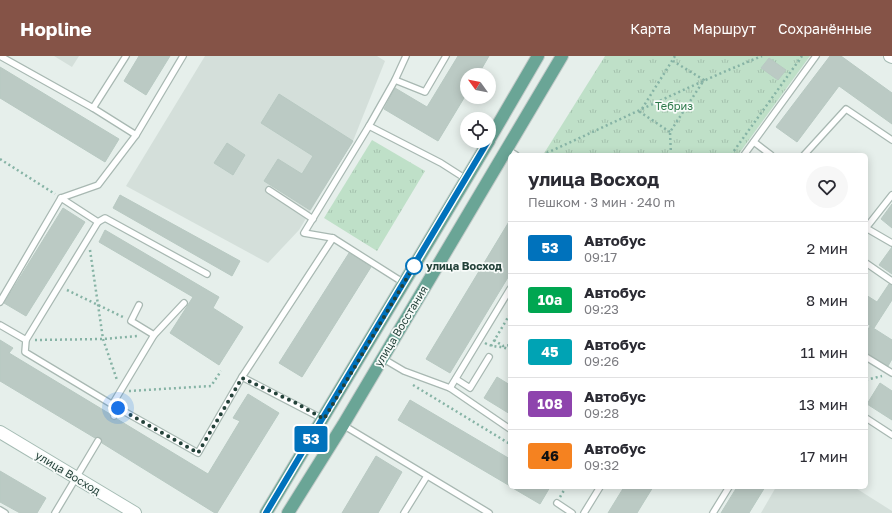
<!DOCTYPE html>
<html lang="ru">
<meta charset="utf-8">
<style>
body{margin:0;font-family:"Golos Text",sans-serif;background:#f7f7f7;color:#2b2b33;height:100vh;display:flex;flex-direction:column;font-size:15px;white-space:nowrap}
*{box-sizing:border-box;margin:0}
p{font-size:13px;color:#7c7c81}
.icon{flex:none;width:22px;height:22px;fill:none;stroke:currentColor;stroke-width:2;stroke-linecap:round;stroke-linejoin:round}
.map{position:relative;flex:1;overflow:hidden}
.sheet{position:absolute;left:508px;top:97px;width:360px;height:336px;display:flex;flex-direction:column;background:#fff;border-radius:6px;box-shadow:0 2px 10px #0003}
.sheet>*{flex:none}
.badge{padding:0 8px;border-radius:3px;font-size:14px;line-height:26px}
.needle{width:26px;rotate:303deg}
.fabs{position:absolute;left:460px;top:12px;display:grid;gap:8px}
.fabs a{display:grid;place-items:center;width:36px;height:36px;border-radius:50%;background:#fff;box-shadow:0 2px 10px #0003;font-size:20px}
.you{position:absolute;width:20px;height:20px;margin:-10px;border:3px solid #fff;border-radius:50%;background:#1a73e8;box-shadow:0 0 0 6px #1a73e833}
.map>.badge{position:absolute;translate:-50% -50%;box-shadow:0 0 0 2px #fff}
.round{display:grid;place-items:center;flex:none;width:42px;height:42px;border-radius:21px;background:#f7f7f7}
.summary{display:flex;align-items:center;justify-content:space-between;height:68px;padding:0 20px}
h1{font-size:19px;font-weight:700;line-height:30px}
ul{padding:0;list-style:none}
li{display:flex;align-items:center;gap:12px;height:52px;padding:0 20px;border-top:1px solid #e1e1e2}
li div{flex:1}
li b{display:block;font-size:15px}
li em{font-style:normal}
li .badge{min-width:44px;font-weight:700;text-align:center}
header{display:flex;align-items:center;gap:24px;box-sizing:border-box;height:56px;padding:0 20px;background:#855347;color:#fff}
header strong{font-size:19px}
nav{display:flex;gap:22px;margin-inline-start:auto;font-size:14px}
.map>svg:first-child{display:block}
.built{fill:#d4dfda}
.park{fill:url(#park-tufts)}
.building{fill:#bbcac4;stroke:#b8c9c2}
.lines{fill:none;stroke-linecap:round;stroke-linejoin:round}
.lane-casing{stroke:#a8b8b2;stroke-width:8}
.secondary-casing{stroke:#a4bbb3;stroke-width:14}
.primary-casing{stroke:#c2cac8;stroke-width:14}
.path{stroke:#86b3a5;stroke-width:2.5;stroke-dasharray:2 3;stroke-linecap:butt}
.lane{stroke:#fff;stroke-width:5.5}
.secondary{stroke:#fff;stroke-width:12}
.primary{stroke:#6aa596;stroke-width:12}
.line-casing{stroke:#fff;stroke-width:9}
.line{stroke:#0072bc;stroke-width:6}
.walk{stroke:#24423a;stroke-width:4;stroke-dasharray:0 7.2}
.stop-dot{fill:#fff;stroke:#0072bc;stroke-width:2}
.labels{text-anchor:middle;stroke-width:3.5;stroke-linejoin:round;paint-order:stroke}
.park-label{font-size:11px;fill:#2d7a4b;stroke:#f7fbf9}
.stop-label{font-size:11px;font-weight:bold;fill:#24423a;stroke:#f7fbf9;text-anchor:start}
.street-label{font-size:11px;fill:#24423a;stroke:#f7fbf9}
</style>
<header>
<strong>Hopline</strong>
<nav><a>Карта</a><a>Маршрут</a><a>Сохранённые</a></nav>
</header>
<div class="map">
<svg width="892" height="457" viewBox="0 0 892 457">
<defs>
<pattern id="park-tufts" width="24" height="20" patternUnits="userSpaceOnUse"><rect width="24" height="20" fill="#bfe0c8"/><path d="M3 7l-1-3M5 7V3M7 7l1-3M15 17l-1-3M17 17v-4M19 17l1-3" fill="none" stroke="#a4c1ad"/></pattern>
</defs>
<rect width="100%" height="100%" fill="#e6efeb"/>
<g class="built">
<polygon points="54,0 79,0 72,11"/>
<polygon points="205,0 377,0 385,5 353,85 299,174 268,207 126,130"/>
<polygon points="776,431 854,431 892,455 892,457 761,457"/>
</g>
<g class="park">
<polygon points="605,0 810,0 738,99 543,99"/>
<polygon points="372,84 425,115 377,195 324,162"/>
</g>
<g class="building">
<polygon points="139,0 170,0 146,39 124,25"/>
<polygon points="458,0 489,0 478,19 467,19 467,37 438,85 384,53 395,32 427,51"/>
<polygon points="830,0 841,0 892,37 892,68 839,30 797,86 776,71"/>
<polygon points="769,2 786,14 778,24 761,12"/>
<polygon points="0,11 119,83 105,106 0,42"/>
<polygon points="279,38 353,85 310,154 264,125 278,103 302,118 313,100 261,67"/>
<polygon points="227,87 245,99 233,119 214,107"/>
<polygon points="120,139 240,205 232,220 113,152"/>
<polygon points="892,148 892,172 881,163"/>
<polygon points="63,152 85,166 26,260 4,247"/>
<polygon points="510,164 510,218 450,317 426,303"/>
<polygon points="105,174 219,241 213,252 243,271 219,309 170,277 193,241 99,186"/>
<polygon points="892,191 892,218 879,209"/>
<polygon points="349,197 371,211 302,321 279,307"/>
<polygon points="889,228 892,229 892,244 874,272 866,267 866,239 877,246"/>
<polygon points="870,270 892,284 892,303 888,310 866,297 866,277"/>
<polygon points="0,284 13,292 9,297 110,358 112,364 117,363 208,418 240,365 233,362 248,338 279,357 217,457 215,457 102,387 100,382 95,382 0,325"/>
<polygon points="497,321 510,329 510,358 484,342"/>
<polygon points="880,327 892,335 892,364 867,348"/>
<polygon points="410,344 510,403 510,430 398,364"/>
<polygon points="376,400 402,416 378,457 342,457"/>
<polygon points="0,415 46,442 37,457 20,457 0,446"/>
<polygon points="511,431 550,431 540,448"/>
<polygon points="624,431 653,431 637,457 608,457"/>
<polygon points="737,431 765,431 749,457 721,457"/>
</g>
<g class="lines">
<g class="lane-casing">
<g id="lane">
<polyline points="0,0 93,52 136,79"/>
<polyline points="406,0 395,24 369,70 441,107 466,123"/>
<polyline points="395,24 425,36 446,0"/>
<polyline points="93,52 126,0"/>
<polyline points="369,70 304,177 333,182 404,227"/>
<polyline points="754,86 771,99"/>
<polyline points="506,93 516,99"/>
<polyline points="744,99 816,0"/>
<polyline points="804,99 846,53 892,84"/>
<polyline points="269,134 313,163"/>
<polyline points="61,142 98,129 136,79 183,0"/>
<polyline points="866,172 892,139"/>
<polyline points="866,172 892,187"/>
<polyline points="866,207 892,225"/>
<polyline points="0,246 61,142 98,166"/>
<polyline points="139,249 131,265 154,279"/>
<polyline points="0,269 26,284 25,296 118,352 114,360"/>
<polyline points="26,284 98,166 105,162 207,218"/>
<polyline points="866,301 892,317"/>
<polyline points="382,302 404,315 450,332 510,233"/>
<polyline points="242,321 333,182"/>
<polyline points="456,323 470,332 489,301"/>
<polyline points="450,332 510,373"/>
<polyline points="112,349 154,279 184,247"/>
<polyline points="118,352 198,397 242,321 323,363"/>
<polyline points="866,362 892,379"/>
<polyline points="343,369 489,457"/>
<polyline points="557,447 572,457"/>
<polyline points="0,454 5,457"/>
<polyline points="55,457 98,385"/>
<polyline points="404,457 427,420"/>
<polyline points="584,457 600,431"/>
<polyline points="713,457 729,431"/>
</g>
</g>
<g class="secondary-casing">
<g id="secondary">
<polyline points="890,0 892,1"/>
<polyline points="0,376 135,457"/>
</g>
</g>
<g class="primary-casing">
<g id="primary">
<polyline points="489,84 538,0"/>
<polyline points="266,457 489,85"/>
<polyline points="288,457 343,369 562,0"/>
</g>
</g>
<g class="path">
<polyline points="670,76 640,56 675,0"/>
<path d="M542,99C616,66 688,30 762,0"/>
<polyline points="671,99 670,76 704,24 673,5"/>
<polyline points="731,99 802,0"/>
<polyline points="0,103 55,138"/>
<polyline points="90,194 103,283 117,324"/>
<polyline points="67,234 123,261"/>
<polyline points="35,284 103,283 138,280"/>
<polyline points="494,284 503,290 510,289"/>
<path d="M485,287C493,292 501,289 510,294"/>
<polyline points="491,290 510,258"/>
<polyline points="866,324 882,320"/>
<polyline points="413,329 510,388"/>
<polyline points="129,335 211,330 221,315"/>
<polyline points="560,441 566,431"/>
</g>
<use href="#lane" class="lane"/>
<use href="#secondary" class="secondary"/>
<use href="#primary" class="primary"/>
</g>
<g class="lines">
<g class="line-casing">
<polyline id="line" points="266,457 488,85"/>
</g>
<use href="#line" class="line"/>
<polyline class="walk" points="118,352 198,397 242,322 294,346 324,363 414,210"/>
</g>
<circle class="stop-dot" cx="414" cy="210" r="8"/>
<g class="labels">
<g class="park-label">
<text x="674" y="54">Тебриз</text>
</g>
<g class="stop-label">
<text x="426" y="214">улица Восход</text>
</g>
<g class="street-label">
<text transform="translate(401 270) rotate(-59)" y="4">улица Восстания</text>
<text transform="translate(68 417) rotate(31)" y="4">улица Восход</text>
</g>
</g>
</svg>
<div class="fabs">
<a><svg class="needle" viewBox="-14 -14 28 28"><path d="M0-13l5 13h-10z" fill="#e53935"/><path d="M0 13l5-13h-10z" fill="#7c7c81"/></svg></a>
<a><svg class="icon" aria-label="locate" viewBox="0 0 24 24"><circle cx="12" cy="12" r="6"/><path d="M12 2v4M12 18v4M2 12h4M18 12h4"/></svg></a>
</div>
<div class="you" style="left:118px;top:352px"></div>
<b class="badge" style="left:311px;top:383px;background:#0072bc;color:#fff">53</b>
<section class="sheet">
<div class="summary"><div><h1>улица Восход</h1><p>Пешком · 3 мин · 240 m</p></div><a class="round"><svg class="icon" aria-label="heart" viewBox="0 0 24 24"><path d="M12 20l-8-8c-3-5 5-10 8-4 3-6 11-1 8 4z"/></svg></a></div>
<ul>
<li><span class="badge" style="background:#0072bc;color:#fff">53</span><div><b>Автобус</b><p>09:17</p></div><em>2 мин</em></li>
<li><span class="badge" style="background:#00a651;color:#fff">10а</span><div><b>Автобус</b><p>09:23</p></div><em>8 мин</em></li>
<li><span class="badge" style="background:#00a3b4;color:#fff">45</span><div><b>Автобус</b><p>09:26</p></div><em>11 мин</em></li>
<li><span class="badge" style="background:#8e44ad;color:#fff">108</span><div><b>Автобус</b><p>09:28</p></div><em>13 мин</em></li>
<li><span class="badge" style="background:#f58220;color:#111">46</span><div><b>Автобус</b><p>09:32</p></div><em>17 мин</em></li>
</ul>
</section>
</div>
